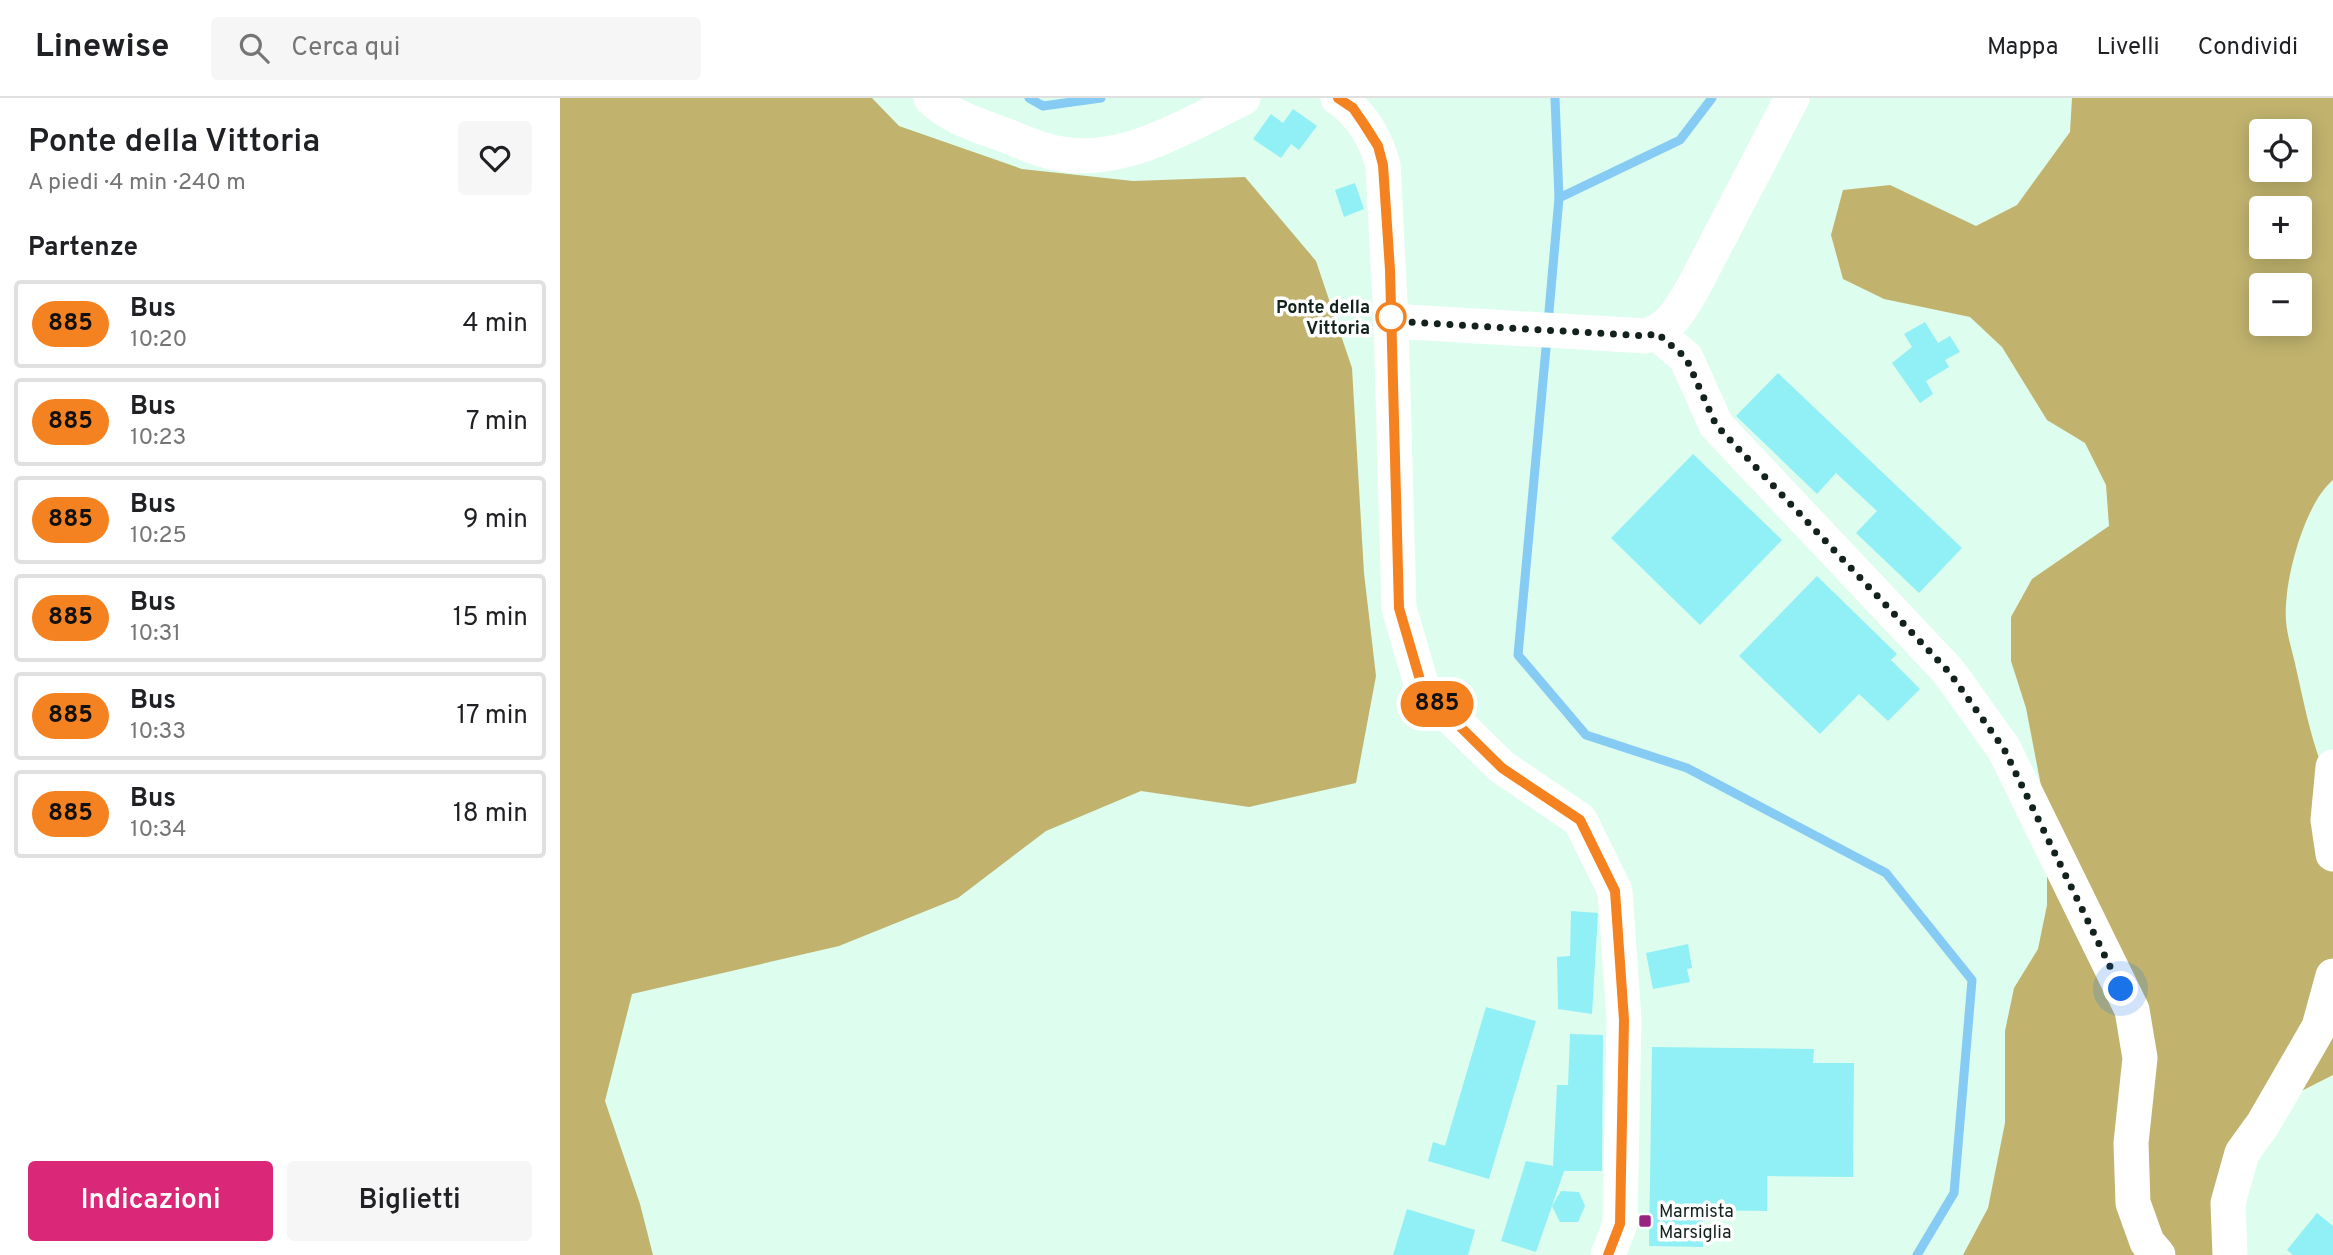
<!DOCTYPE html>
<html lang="it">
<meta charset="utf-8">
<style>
body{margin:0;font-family:Overpass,sans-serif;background:#f6f6f6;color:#202124;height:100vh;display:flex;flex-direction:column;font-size:26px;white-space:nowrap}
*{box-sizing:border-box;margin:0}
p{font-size:23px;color:#757577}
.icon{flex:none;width:38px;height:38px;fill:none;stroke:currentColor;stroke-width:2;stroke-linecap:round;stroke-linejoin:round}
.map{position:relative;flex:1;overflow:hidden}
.panel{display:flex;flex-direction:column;background:#fff;width:560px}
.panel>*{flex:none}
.badge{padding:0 14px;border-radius:23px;font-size:24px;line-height:46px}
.controls{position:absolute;left:1689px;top:21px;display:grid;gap:14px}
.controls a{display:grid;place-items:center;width:63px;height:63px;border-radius:7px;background:#fff;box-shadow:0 4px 18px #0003;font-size:35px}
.you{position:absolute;width:35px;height:35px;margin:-18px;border:5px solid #fff;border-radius:50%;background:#1a73e8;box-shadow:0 0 0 10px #1a73e833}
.map>.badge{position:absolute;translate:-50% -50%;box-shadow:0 0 0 4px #fff}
h2{padding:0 28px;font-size:26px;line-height:63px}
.round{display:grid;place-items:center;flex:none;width:74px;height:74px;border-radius:7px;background:#f6f6f6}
.head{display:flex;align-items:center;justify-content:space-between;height:119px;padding:0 28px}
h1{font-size:33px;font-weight:600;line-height:52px}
.action{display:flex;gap:14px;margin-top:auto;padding:14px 28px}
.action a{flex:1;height:80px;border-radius:7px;background:#db2777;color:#fff;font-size:28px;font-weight:600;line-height:80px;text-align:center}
.action a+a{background:#f6f6f6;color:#202124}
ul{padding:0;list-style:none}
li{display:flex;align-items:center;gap:21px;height:88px;margin:0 14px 10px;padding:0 14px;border:4px solid #e0e0e0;border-radius:7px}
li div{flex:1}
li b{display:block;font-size:26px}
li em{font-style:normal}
li .badge{min-width:77px;font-weight:700;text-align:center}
header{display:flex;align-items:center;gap:42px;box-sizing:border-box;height:98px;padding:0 35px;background:#fff;border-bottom:2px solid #e0e0e0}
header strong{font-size:33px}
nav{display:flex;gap:38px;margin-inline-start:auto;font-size:24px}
.search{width:490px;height:63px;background:#f6f6f6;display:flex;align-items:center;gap:18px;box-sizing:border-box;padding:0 24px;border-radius:7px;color:#757577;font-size:26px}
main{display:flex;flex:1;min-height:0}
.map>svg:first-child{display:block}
.forest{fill:#c1b36e;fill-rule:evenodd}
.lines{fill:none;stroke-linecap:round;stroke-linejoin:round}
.stream{stroke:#85cbf3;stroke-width:9}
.building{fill:#91f0f5}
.minor{stroke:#fff;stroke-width:35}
.line-casing{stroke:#fff;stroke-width:16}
.line{stroke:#f58220;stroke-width:10}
.walk{stroke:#13221c;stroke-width:7;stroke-dasharray:0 12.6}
.stop-dot{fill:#fff;stroke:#f58220;stroke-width:3.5}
.poi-dot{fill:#972481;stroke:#fff;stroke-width:2.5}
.labels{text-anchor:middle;stroke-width:7;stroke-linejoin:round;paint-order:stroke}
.stop-label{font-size:18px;font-weight:bold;fill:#13221c;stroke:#fff;text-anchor:end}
.poi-label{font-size:18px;fill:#13221c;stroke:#fff;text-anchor:start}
</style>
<header>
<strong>Linewise</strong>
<div class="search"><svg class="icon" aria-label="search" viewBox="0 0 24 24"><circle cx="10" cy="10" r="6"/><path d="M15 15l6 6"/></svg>Cerca qui</div>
<nav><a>Mappa</a><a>Livelli</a><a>Condividi</a></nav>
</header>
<main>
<section class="panel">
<div class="head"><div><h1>Ponte della Vittoria</h1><p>A piedi · 4 min · 240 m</p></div><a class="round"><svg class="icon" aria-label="heart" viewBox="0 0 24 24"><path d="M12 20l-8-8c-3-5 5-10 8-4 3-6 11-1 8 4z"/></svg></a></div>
<h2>Partenze</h2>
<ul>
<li><span class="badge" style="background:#f58220;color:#111">885</span><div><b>Bus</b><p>10:20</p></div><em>4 min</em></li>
<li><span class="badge" style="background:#f58220;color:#111">885</span><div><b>Bus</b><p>10:23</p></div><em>7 min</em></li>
<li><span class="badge" style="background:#f58220;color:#111">885</span><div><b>Bus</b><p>10:25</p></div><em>9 min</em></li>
<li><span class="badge" style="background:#f58220;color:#111">885</span><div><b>Bus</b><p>10:31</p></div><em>15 min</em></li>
<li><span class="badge" style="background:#f58220;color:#111">885</span><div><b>Bus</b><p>10:33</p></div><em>17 min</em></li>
<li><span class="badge" style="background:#f58220;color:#111">885</span><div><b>Bus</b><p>10:34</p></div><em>18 min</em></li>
</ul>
<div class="action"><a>Indicazioni</a><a>Biglietti</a></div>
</section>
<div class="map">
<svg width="1773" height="1157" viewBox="0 0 1773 1157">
<rect width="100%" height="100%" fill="#ddfdee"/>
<g class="forest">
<polygon points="0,0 312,0 339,28 462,71 573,83 685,79 756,163 792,270 804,475 816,578 796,685 689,709 581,693 486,733 398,800 279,848 72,896 45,1003 80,1106 93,1157 0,1157"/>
<path d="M1512,0H1773V382C1744,406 1723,485 1726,523C1727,538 1733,555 1736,570C1746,614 1753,653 1773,694V977L1684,1022L1669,1069L1655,1157H1403L1428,1110L1445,1025V933L1454,890L1478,851L1487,807V719L1466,610L1451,563V519L1472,481L1549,428L1546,387L1525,345L1487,322L1442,249L1410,219L1324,201L1283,181L1271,137L1283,92L1330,87L1416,128L1457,107L1510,34ZM1701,33H1740V72H1701ZM1701,110H1740V149H1701ZM1701,187H1740V226H1701Z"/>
</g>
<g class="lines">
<g class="stream">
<polyline points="469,0 483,8 541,0"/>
<polyline points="999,100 1120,42 1152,0"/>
<polyline points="988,225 999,100 995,0"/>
<polyline points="987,239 958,557 1026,637 1127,670 1326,775 1412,882 1394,1095 1357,1157"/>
</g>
</g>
<g class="building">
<polygon points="733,11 757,28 739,52 731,46 721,60 693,41 711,16 723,25"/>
<polygon points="795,85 804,111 784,119 775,92"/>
<polygon points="1365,224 1378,245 1390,238 1400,254 1385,262 1389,269 1366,283 1373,296 1360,305 1332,265 1352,249 1344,236"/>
<polygon points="1218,275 1402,450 1359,495 1296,435 1317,413 1276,375 1257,396 1176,318"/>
<polygon points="1133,356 1222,442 1140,527 1051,440"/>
<polygon points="1257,478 1337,556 1331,562 1360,591 1328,623 1299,596 1260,636 1179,558"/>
<polygon points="1011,813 1038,815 1032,916 998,911 997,859 1010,858"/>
<polygon points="1128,846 1132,870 1127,871 1130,884 1093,891 1086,855"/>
<polygon points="926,909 976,923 929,1081 868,1063 873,1044 885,1048"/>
<polygon points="1010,936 1043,937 1042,1073 1004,1073 976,1154 941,1143 966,1063 993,1068 997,987 1008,987"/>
<polygon points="1092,949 1254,951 1253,965 1294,965 1293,1079 1207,1078 1207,1113 1143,1112 1143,1149 1089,1148"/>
<polygon points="1001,1093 1019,1094 1025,1108 1018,1124 1000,1124 992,1108"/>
<polygon points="847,1111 915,1132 908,1157 833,1157"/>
<polygon points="1757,1115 1773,1128 1773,1157 1733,1157 1727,1152"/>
</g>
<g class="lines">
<g class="minor">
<path d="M371,0C391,19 416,27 442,36C463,44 485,55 508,57C570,64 629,26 683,0"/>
<path d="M778,0C802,16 815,39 823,67L831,223L839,510L863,592L942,669L1020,722L1055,793L1064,921L1060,1126L1048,1157"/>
<path d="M831,223L1086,238C1111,231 1122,209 1134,188L1232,0"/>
<polyline points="1097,235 1126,260 1156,327 1389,574 1444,651 1572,912 1580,960 1571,1045 1573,1105 1587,1144 1598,1157"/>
<polyline points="1773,669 1768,722 1773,756"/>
<polyline points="1670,1157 1668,1105 1682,1055 1703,1026 1759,929 1773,878"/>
</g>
</g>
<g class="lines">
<g class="line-casing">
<polyline id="line" points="778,0 793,10 804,26 818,48 823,67 830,172 839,510 863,592 942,670 1020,722 1055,793 1064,922 1060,1126 1048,1157"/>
</g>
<use href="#line" class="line"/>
<polyline class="walk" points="831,219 831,223 1086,238 1097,235 1126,260 1156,327 1389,574 1444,651 1561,891"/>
</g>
<circle class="stop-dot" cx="831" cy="219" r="14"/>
<rect class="poi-dot" x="1078" y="1116" width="14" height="14" rx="3.5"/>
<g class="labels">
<g class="stop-label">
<text x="810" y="215">Ponte della<tspan x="810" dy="21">Vittoria</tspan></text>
</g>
<g class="poi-label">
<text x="1099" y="1119">Marmista<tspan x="1099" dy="21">Marsiglia</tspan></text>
</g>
</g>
</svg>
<div class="controls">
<a><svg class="icon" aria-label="locate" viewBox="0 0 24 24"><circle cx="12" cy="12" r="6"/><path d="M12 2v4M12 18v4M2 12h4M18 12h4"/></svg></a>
<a>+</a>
<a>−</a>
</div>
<div class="you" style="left:1561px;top:891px"></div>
<b class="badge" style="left:877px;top:606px;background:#f58220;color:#111">885</b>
</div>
</main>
